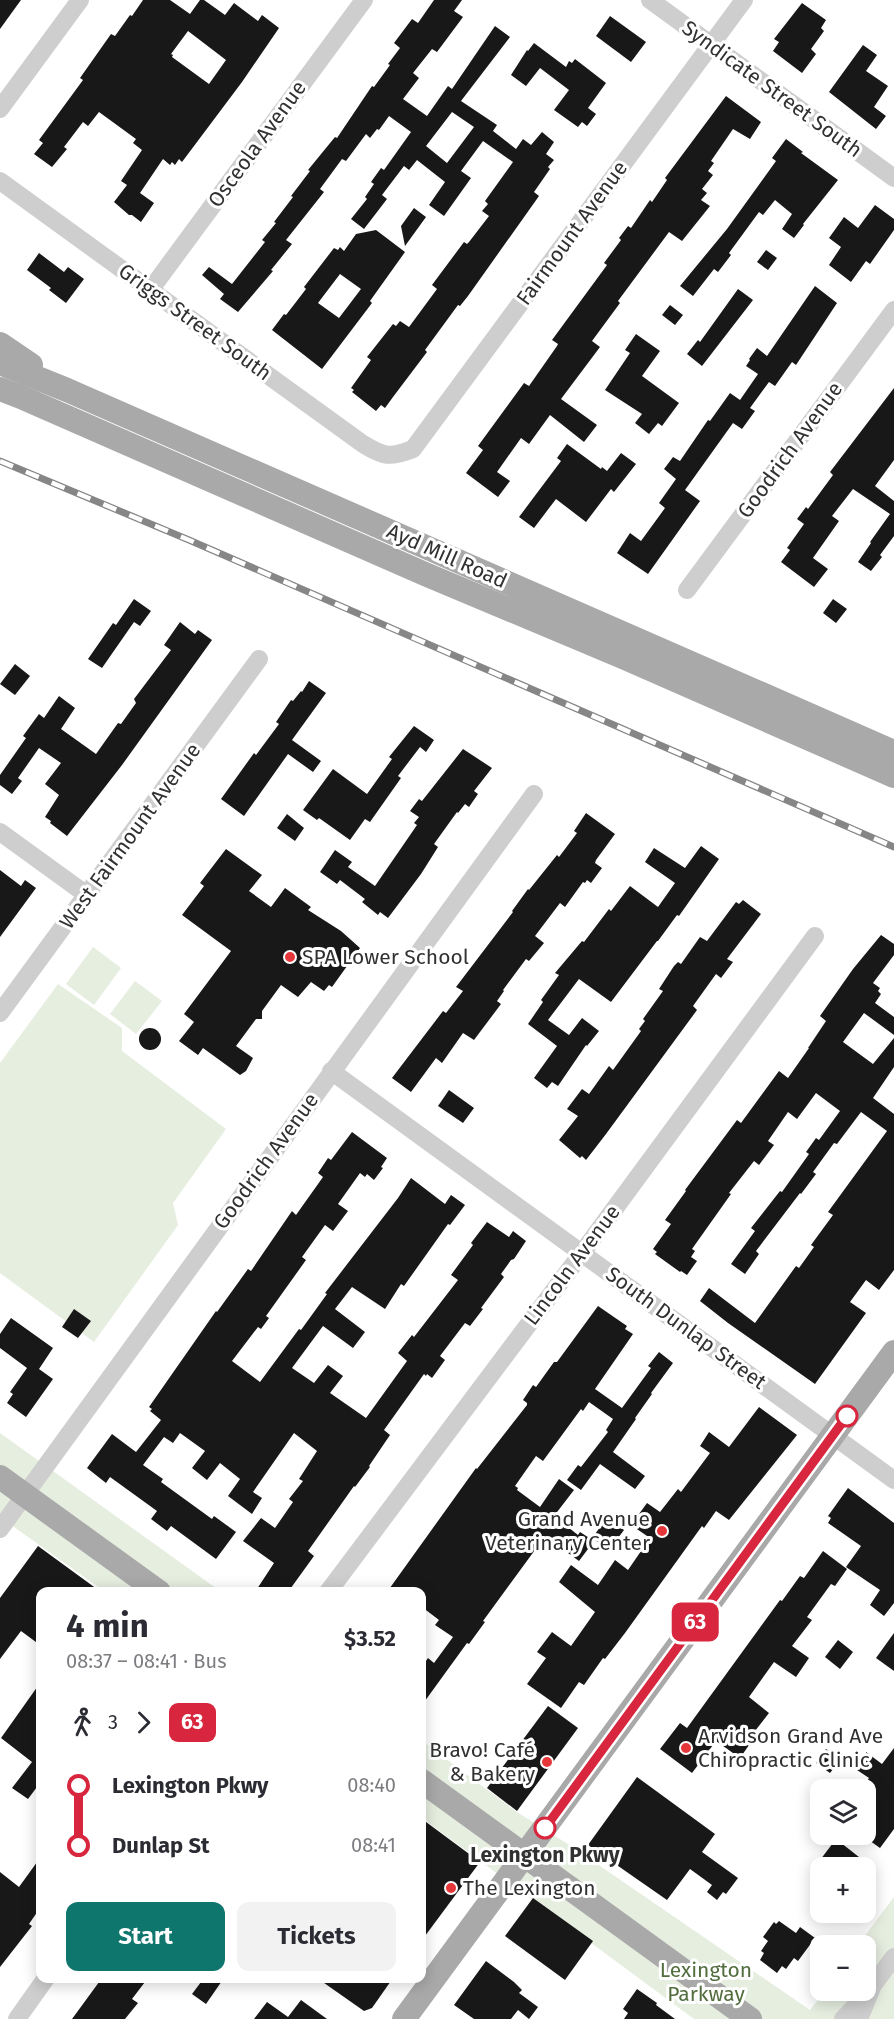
<!DOCTYPE html>
<meta charset="utf-8">
<style>
body{margin:0;font-family:"Fira Sans",sans-serif;background:#f2f2f3;color:#2b2b33;height:100vh;display:flex;flex-direction:column;font-size:22px;white-space:nowrap}
*{box-sizing:border-box;margin:0}
p{font-size:20px;color:#7c7c81}
.icon{flex:none;width:33px;height:33px;fill:none;stroke:currentColor;stroke-width:2;stroke-linecap:round;stroke-linejoin:round}
.map{position:relative;flex:1;overflow:hidden}
.panel{position:absolute;left:36px;top:1587px;width:390px;height:396px;display:flex;flex-direction:column;background:#fff;border-radius:12px;box-shadow:0 3px 15px #0003}
.panel>*{flex:none}
.badge{padding:0 12px;border-radius:9px;font-size:21px;line-height:39px}
.fabs{position:absolute;left:810px;top:1779px;display:grid;gap:12px}
.fabs a{display:grid;place-items:center;width:66px;height:66px;border-radius:12px;background:#fff;box-shadow:0 3px 15px #0003;font-size:30px}
.map>.badge{position:absolute;translate:-50% -50%;box-shadow:0 0 0 3px #fff}
.legs{display:flex;align-items:center;gap:9px;height:66px;padding:0 30px;font-size:20px}
.legs p{margin-inline-start:auto}
.headline{display:flex;align-items:center;justify-content:space-between;height:102px;padding:0 30px}
h1{font-size:33px;font-weight:700;line-height:45px}
.button{display:flex;gap:12px;margin-top:auto;padding:12px 30px}
.button a{flex:1;height:69px;border-radius:12px;background:#0f766e;color:#fff;font-size:24px;font-weight:700;line-height:69px;text-align:center}
.button a+a{background:#f2f2f3;color:#2b2b33}
ul{padding:0 30px;list-style:none}
li{display:flex;align-items:center;gap:21px;height:60px;font-size:22px}
li i{display:grid;place-items:center;width:9px;height:100%;margin:0 8px;background:currentColor}
li i::after{content:'';width:15px;height:15px;margin:-8px;border:4px solid;border-radius:50%;background:#fff}
li p{margin-inline-start:auto}
li:first-child i{background:linear-gradient(#0000 50%,currentColor 0)}
li:last-child i{background:linear-gradient(currentColor 50%,#0000 0)}
.map>svg:first-child{display:block}
.green{fill:#e6eee0}
.building{fill:#181818;fill-rule:evenodd}
.lines{fill:none;stroke-linecap:round;stroke-linejoin:round}
.minor{stroke:#cecece;stroke-width:18}
.major{stroke:#a9a9a9;stroke-width:24}
.rail-casing{stroke:#868686;stroke-width:7}
.rail{stroke:#fff;stroke-width:4.5;stroke-dasharray:14;stroke-linecap:butt}
.line-1-casing{stroke:#fff;stroke-width:14}
.line-1{stroke:#d7263d;stroke-width:9}
.poi-dot{fill:#e5373a;stroke:#fff;stroke-width:2}
.stop-1-dot{fill:#fff;stroke:#d7263d;stroke-width:3}
.labels{text-anchor:middle;stroke-width:6;stroke-linejoin:round;paint-order:stroke}
.street-label{font-size:21px;fill:#313131;stroke:#fff}
.poi-label{font-size:21px;fill:#313131;stroke:#fff;text-anchor:start}
.stop-label{font-size:21px;font-weight:bold;fill:#313131;stroke:#fff}
.park-label{font-size:21px;fill:#526d3e;stroke:#fff}
</style>
<div class="map">
<svg width="894" height="2019" viewBox="0 0 894 2019">
<rect width="100%" height="100%" fill="#fff"/>
<g class="green">
<polygon points="93,947 121,968 94,1005 66,984"/>
<polygon points="135,981 162,1001 136,1034 110,1014"/>
<polygon points="58,984 122,1028 122,1051 226,1129 173,1203 178,1225 94,1342 0,1273 0,1063"/>
<polygon points="0,1433 220,1591 104,1591 0,1517"/>
<polygon points="422,1741 517,1812 571,1846 810,2010 825,1991 866,1990 866,1946 858,1945 894,1897 894,2019 694,2019 422,1818"/>
</g>
<g class="building">
<polygon points="0,0 21,0 0,29"/>
<path d="M143,0H170L190,14L200,0H204L225,15L234,3L258,21L262,15L279,28L242,82L182,162L179,159L175,165L172,162L170,165L163,159L140,193L154,203L141,222L132,215H129L114,202L127,185L121,181L142,150L133,143L136,139L99,112L88,126L83,122L64,147L67,149L52,167L34,154L43,143L39,140L83,80L80,78L111,34L115,36L130,15L132,16ZM188,31L226,60L209,84L172,57L173,55L171,54Z"/>
<path d="M434,0H462L454,11L463,17L437,52L432,49L413,73L419,78L403,99L427,116L448,86L452,89L495,26L510,37L461,101L497,125L493,131L516,149L523,139L531,145L542,132L554,142L546,154L554,160L548,167L550,169L534,192L539,196L468,296L460,306L458,305L425,350L427,352L393,397L385,408L381,405L376,411L352,392L354,390L351,388L371,360L367,357L393,324L396,326L400,321L409,327L437,289L432,285L464,242L467,244L469,242L489,216L482,211L488,204L485,201L513,162L483,141L461,171L471,178L444,216L429,205L445,182L417,160L409,170L404,166L382,195L387,199L364,229L351,219L367,199L365,197L374,184L371,182L381,168L384,170L411,132L389,116L379,130L377,129L370,138L366,134L346,161L342,159L320,189L324,192L286,240L292,244L271,270L273,271L238,312L220,299L224,294L202,275L209,267L232,284L265,242L262,240L276,223L274,222L293,197L291,196L310,171L308,170L335,137L337,138L372,86L374,87L390,65L388,64L400,48L394,43L412,19L418,23ZM452,112L474,127L447,163L426,146Z"/>
<polygon points="802,3 826,20 821,28 824,31 811,49 816,54 802,73 773,51 779,42 774,39"/>
<polygon points="610,16 646,42 631,62 596,36"/>
<polygon points="534,43 566,67 569,61 572,63 575,59 606,83 588,108 596,114 587,126 582,122 578,127 554,110 569,90 540,68 526,86 511,75 527,50 528,51"/>
<polygon points="863,45 877,55 866,71 888,86 874,107 886,116 876,129 829,92"/>
<polygon points="726,96 761,122 750,139 733,129 711,161 714,163 708,171 713,175 702,189 707,193 701,200 710,206 682,241 669,232 618,301 620,303 592,341 600,347 561,399 597,425 584,442 550,415 529,444 521,438 497,472 510,481 498,497 466,473 483,450 478,446 524,383 529,386 557,346 558,344 552,340 607,265 604,263 621,240 619,238 628,226 631,228 650,200 652,202 667,180 665,178"/>
<polygon points="786,139 803,152 801,153 838,180 803,224 804,225 794,238 782,229 792,214 775,200 763,215 759,212 729,253 731,255 718,272 714,269 693,296 680,286 727,229 776,161 772,158"/>
<polygon points="875,205 894,219 894,230 870,264 866,261 851,282 829,265 841,247 829,238 844,217 858,228"/>
<polygon points="414,208 426,217 405,246 401,226"/>
<path d="M376,230L405,252L370,301L372,303L322,369L272,330L284,314L286,315L306,289L304,287L334,248L338,250L340,247L344,251L356,234ZM340,274L361,289L339,318L318,303Z"/>
<polygon points="766,250 777,258 768,270 757,262"/>
<polygon points="39,253 64,272 68,267 84,279 66,303 49,290 51,288 27,270"/>
<polygon points="815,286 837,303 796,365 792,362 775,386 769,382 750,408 755,411 742,429 733,423 685,490 700,501 648,574 617,553 630,533 641,541 665,508 659,503 676,479 664,469 673,457 680,461 708,420 710,421 730,393 740,400 758,374 746,366 750,360 749,359 757,348 767,356"/>
<polygon points="738,289 753,300 702,366 687,354 698,340 700,342"/>
<polygon points="670,305 683,315 675,325 662,315"/>
<polygon points="636,334 660,351 642,376 679,403 662,426 658,423 649,434 635,423 642,414 605,390 630,353 625,350"/>
<polygon points="894,388 894,460 875,486 894,501 894,536 880,555 882,557 871,571 858,562 871,543 870,542 890,514 853,489 832,516 839,521 813,558 828,569 814,587 781,562 790,550 787,548 804,524 797,519 806,507 808,509 833,475 830,472"/>
<polygon points="567,444 601,469 602,467 607,471 621,453 636,464 614,492 611,489 586,522 556,499 534,528 519,517 561,461 557,458"/>
<polygon points="134,599 151,611 140,626 134,622 102,668 88,659 113,623 116,625"/>
<polygon points="833,599 847,609 836,623 823,613"/>
<polygon points="180,622 195,634 198,630 212,640 122,765 67,836 50,823 51,821 45,817 59,795 45,784 61,763 39,748 18,778 22,781 12,794 0,785 0,775 26,738 23,736 39,714 44,718 59,696 75,708 61,729 96,754 118,723 121,724 136,703 134,699 171,650 164,645"/>
<polygon points="15,664 30,676 15,695 0,684"/>
<polygon points="309,681 326,693 292,740 321,761 313,772 288,754 244,816 221,799 254,753 256,755 279,724 276,722 291,700 293,701 301,691 302,692"/>
<polygon points="414,726 434,740 426,752 420,747 398,776 401,778 370,822 365,819 350,840 319,818 317,820 303,810 333,769 367,794 392,759 389,757"/>
<polygon points="463,749 492,768 474,791 478,794 469,807 465,804 458,813 457,812 434,844 438,847 421,874 388,918 380,912 378,915 362,902 365,899 340,880 337,884 320,872 335,850 352,862 348,867 375,886 417,825 414,823 419,817 410,811 419,799 422,801"/>
<polygon points="586,813 615,834 596,860 595,863 602,868 591,883 587,880 585,883 583,882 565,907 560,903 535,936 544,943 529,961 526,959 503,990 504,991 497,1001 501,1004 474,1040 463,1033 442,1063 436,1058 411,1092 392,1078 443,1011 446,1013 463,991 456,987 513,912 512,911 528,889 529,890 557,855 559,857 577,833 574,831"/>
<polygon points="287,814 304,828 295,841 277,828"/>
<polygon points="701,846 719,859 679,916 677,915 658,941 657,941 611,1002 579,979 548,1020 569,1035 582,1018 599,1031 587,1046 586,1045 558,1086 552,1082 547,1088 534,1078 557,1046 528,1024 543,1002 541,1000 559,975 555,973 582,941 584,942 609,909 611,911 630,886 658,907 675,883 645,862 654,848 685,868"/>
<polygon points="226,849 262,875 249,891 271,907 285,888 311,907 308,910 341,931 360,948 332,987 329,985 324,991 311,982 298,997 281,985 262,1011 262,1019 256,1019 236,1046 253,1058 246,1071 240,1075 203,1048 198,1055 179,1041 194,1022 184,1014 231,951 182,915 204,886 200,883"/>
<polygon points="0,870 21,886 25,880 36,888 0,937"/>
<polygon points="743,900 761,914 727,959 733,962 721,978 716,974 693,1006 697,1010 606,1134 586,1160 582,1156 580,1158 559,1140 578,1116 567,1109 582,1089 589,1094 609,1066 613,1070 641,1031 639,1029 645,1021 643,1019 663,991 659,989 674,966 678,962 681,964 700,937 707,941 736,902 739,904"/>
<polygon points="881,935 894,944 894,955 873,983 880,988 878,991 881,994 875,1003 894,1017 894,1035 864,1013 843,1042 873,1064 894,1038 894,1067 873,1098 894,1114 894,1270 879,1290 866,1280 850,1302 866,1313 815,1384 728,1323 700,1301 709,1288 755,1323 796,1266 799,1268 814,1247 811,1245 833,1215 828,1212 887,1131 861,1112 837,1144 834,1143 813,1172 816,1174 801,1194 800,1193 756,1251 759,1254 745,1274 731,1264 755,1231 751,1228 780,1191 782,1192 809,1154 806,1152 816,1138 819,1140 840,1111 816,1093 797,1119 788,1112 768,1141 774,1145 759,1165 754,1161 729,1193 731,1194 692,1249 695,1251 691,1257 697,1261 687,1275 681,1271 680,1272 655,1254 657,1252 653,1249 671,1224 665,1220 686,1191 685,1190 737,1120 741,1123 779,1071 788,1078 809,1048 808,1048 826,1021 820,1016 853,969"/>
<circle cx="150" cy="1039" r="11"/>
<polygon points="449,1090 474,1108 463,1123 438,1106"/>
<polygon points="352,1132 387,1158 381,1167 383,1168 374,1180 367,1174 365,1177 360,1173 338,1204 348,1211 333,1231 325,1225 302,1257 306,1260 266,1316 269,1318 261,1329 258,1327 232,1361 260,1382 299,1329 301,1330 327,1294 325,1293 398,1198 411,1178 445,1204 451,1195 465,1205 450,1225 448,1224 404,1286 401,1284 385,1309 352,1287 335,1309 365,1332 353,1348 323,1326 292,1368 314,1383 328,1365 343,1376 330,1393 366,1418 407,1361 398,1353 412,1335 414,1337 458,1280 451,1275 473,1245 471,1243 487,1222 509,1237 513,1231 526,1241 514,1259 511,1260 501,1274 504,1277 481,1308 483,1309 470,1326 465,1323 440,1356 445,1360 432,1378 427,1374 426,1376 424,1374 384,1430 390,1435 369,1466 370,1467 355,1487 354,1486 308,1551 314,1556 288,1592 255,1592 274,1563 243,1541 261,1518 275,1528 293,1502 289,1499 303,1481 299,1479 317,1451 294,1433 253,1492 262,1498 252,1514 228,1496 240,1479 220,1463 207,1480 192,1468 205,1451 180,1433 173,1443 164,1437 143,1465 163,1479 161,1482 212,1519 214,1516 236,1532 216,1559 171,1526 167,1531 151,1519 157,1511 110,1477 106,1483 87,1468 112,1434 136,1452 161,1420 150,1411 152,1409 149,1407 216,1311 217,1312 248,1269 251,1271 292,1211 296,1215 323,1177 318,1173 328,1158 331,1160"/>
<polygon points="598,1306 627,1326 625,1329 633,1334 595,1389 622,1408 651,1368 648,1366 659,1352 673,1363 651,1393 652,1394 635,1418 636,1419 613,1452 645,1476 635,1489 600,1464 581,1490 567,1480 578,1465 581,1467 608,1432 606,1430 613,1419 589,1402 583,1411 581,1409 543,1461 536,1456 515,1486 518,1488 517,1490 540,1507 559,1479 574,1490 554,1516 578,1535 580,1532 594,1541 579,1561 546,1537 543,1539 483,1621 485,1622 469,1644 467,1643 422,1705 422,1667 428,1658 434,1663 453,1637 435,1625 439,1620 422,1607 422,1592 387,1592 476,1468 477,1469 527,1405 527,1403 523,1400 533,1385 536,1387 554,1362 557,1362"/>
<polygon points="74,1309 91,1321 78,1338 62,1327"/>
<polygon points="11,1318 53,1348 39,1369 53,1379 26,1417 7,1403 13,1394 10,1392 27,1368 0,1348 0,1334"/>
<polygon points="759,1407 797,1435 729,1520 716,1511 704,1528 702,1526 625,1633 605,1659 603,1658 584,1685 579,1682 561,1708 527,1684 546,1658 537,1652 552,1632 571,1646 595,1612 559,1582 571,1565 598,1585 615,1560 628,1570 650,1538 631,1525 647,1503 660,1512 678,1489 681,1492 710,1453 700,1446 709,1432 729,1447"/>
<polygon points="848,1488 894,1523 894,1603 884,1616 870,1605 880,1590 846,1567 861,1546 828,1523 831,1518 828,1516"/>
<polygon points="607,1518 624,1530 609,1550 592,1538"/>
<polygon points="38,1546 101,1592 40,1592 40,1645 21,1631 0,1659 0,1598"/>
<polygon points="823,1551 847,1569 835,1586 831,1584 807,1617 812,1620 792,1646 809,1658 796,1677 774,1662 749,1697 769,1713 751,1736 754,1738 740,1758 716,1741 692,1773 660,1749 680,1723 687,1728 780,1600 782,1601 800,1576 804,1578"/>
<polygon points="894,1633 894,1671 876,1658"/>
<polygon points="838,1640 853,1652 840,1669 825,1657"/>
<polygon points="40,1683 40,1783 28,1799 12,1788 32,1762 1,1738"/>
<polygon points="548,1706 578,1728 517,1811 487,1788"/>
<polygon points="894,1748 894,1829 880,1848 866,1838 871,1831 866,1827 866,1783 869,1778 857,1770 866,1759 866,1752 882,1764"/>
<polygon points="826,1749 840,1760 830,1773 816,1763"/>
<polygon points="637,1777 715,1834 702,1852 738,1878 726,1894 723,1892 717,1900 707,1892 712,1885 690,1869 667,1900 588,1845"/>
<polygon points="422,1819 480,1862 422,1940"/>
<polygon points="836,1839 873,1868 814,1868"/>
<polygon points="40,1858 40,1908 29,1924 32,1926 0,1967 0,1872 19,1887"/>
<polygon points="533,1898 593,1941 565,1980 505,1936"/>
<polygon points="779,1921 796,1933 800,1927 815,1938 798,1961 794,1958 786,1969 782,1966 777,1973 760,1960 764,1953 761,1951 768,1941 763,1937 774,1922 776,1924"/>
<polygon points="486,1961 514,1982 522,1990 519,1993 538,2007 529,2019 518,2010 511,2019 474,2019 454,2005"/>
<polygon points="102,1978 148,1978 132,1999 138,2003 125,2019 72,2019"/>
<polygon points="204,1978 224,1978 206,2004 192,1994"/>
<polygon points="317,1978 393,1978 372,2008 364,2011"/>
<polygon points="637,1989 657,2003 656,2005 675,2019 624,2019 628,2013 623,2009"/>
<polygon points="301,2000 327,2019 254,2019 267,2002 288,2017"/>
</g>
<g class="lines">
<g class="minor">
<polyline points="650,0 894,178"/>
<polyline points="0,109 80,0"/>
<path d="M0,181L363,444C384,457 390,458 413,449L744,0"/>
<polyline points="151,289 364,0"/>
<polyline points="687,590 894,310"/>
<polyline points="0,832 87,895"/>
<polyline points="0,1013 259,659"/>
<polyline points="331,1071 894,1480"/>
<polyline points="0,1529 534,794"/>
<polyline points="328,1592 582,1253 815,936"/>
<polyline points="17,2019 46,1978"/>
<polyline points="843,2019 863,1998"/>
<polyline points="859,2019 873,1985 894,1957"/>
</g>
<g class="major">
<polyline points="0,344 31,365"/>
<polyline points="0,363 67,390 894,752"/>
<polyline points="0,389 21,397 425,574 625,658 894,776"/>
<polyline points="0,1477 159,1592"/>
<polyline points="422,1781 750,2019"/>
<polyline points="404,2019 894,1352"/>
</g>
<g class="rail-casing">
<polyline id="rail" points="0,461 189,540 894,847"/>
</g>
<use href="#rail" class="rail"/>
</g>
<g class="lines">
<g class="line-1-casing">
<polyline id="line-1" points="545,1828 847,1416"/>
</g>
<use href="#line-1" class="line-1"/>
</g>
<g class="poi-dot">
<circle cx="290" cy="957" r="6"/>
<circle cx="662" cy="1531" r="6"/>
<circle cx="686" cy="1748" r="6"/>
<circle cx="547" cy="1762" r="6"/>
<circle cx="451" cy="1888" r="6"/>
</g>
<g class="stop-1-dot">
<circle cx="847" cy="1416" r="10"/>
<circle cx="545" cy="1828" r="10"/>
</g>
<g class="labels">
<g class="street-label">
<text transform="translate(772 89) rotate(36)" y="7">Syndicate Street South</text>
<text transform="translate(257 144) rotate(-54)" y="7">Osceola Avenue</text>
<text transform="translate(572 233) rotate(-54)" y="7">Fairmount Avenue</text>
<text transform="translate(195 322) rotate(36)" y="7">Griggs Street South</text>
<text transform="translate(790 450) rotate(-54)" y="7">Goodrich Avenue</text>
<text transform="translate(447 556) rotate(24)" y="7">Ayd Mill Road</text>
<text transform="translate(130 836) rotate(-54)" y="7">West Fairmount Avenue</text>
<text transform="translate(266 1161) rotate(-54)" y="7">Goodrich Avenue</text>
<text transform="translate(572 1265) rotate(-53)" y="7">Lincoln Avenue</text>
<text transform="translate(686 1328) rotate(36)" y="7">South Dunlap Street</text>
</g>
<g class="poi-label">
<text x="302" y="964">SPA Lower School</text>
<text x="650" y="1526" text-anchor="end">Grand Avenue<tspan x="650" dy="24">Veterinary Center</tspan></text>
<text x="698" y="1743">Arvidson Grand Ave<tspan x="698" dy="24">Chiropractic Clinic</tspan></text>
<text x="535" y="1757" text-anchor="end">Bravo! Café<tspan x="535" dy="24">&amp; Bakery</tspan></text>
<text x="463" y="1895">The Lexington</text>
</g>
<g class="stop-label">
<text x="545" y="1862">Lexington Pkwy</text>
</g>
<g class="park-label">
<text x="706" y="1977">Lexington<tspan x="706" dy="24">Parkway</tspan></text>
</g>
</g>
</svg>
<div class="fabs">
<a><svg class="icon" aria-label="layers" viewBox="0 0 24 24"><path d="M12 4l9 5-9 5-9-5zM3 14l9 5 9-5"/></svg></a>
<a>+</a>
<a>−</a>
</div>
<b class="badge" style="left:695px;top:1622px;background:#d7263d;color:#fff">63</b>
<section class="panel">
<div class="headline"><div><h1>4 min</h1><p>08:37 – 08:41 · Bus</p></div><b>$3.52</b></div>
<div class="legs"><svg class="icon" aria-label="walk" viewBox="0 0 24 24"><circle cx="13" cy="4" r="2"/><path d="M13 8l-2 6 4 7M11 14l-3 7M7 12l3-4h3l4 4"/></svg>3<svg class="icon" aria-label="forward" viewBox="0 0 24 24"><path d="M9 5l7 7-7 7"/></svg><b class="badge" style="background:#d7263d;color:#fff">63</b></div>
<ul>
<li><i style="color:#d7263d"></i><b>Lexington Pkwy</b><p>08:40</p></li>
<li><i style="color:#d7263d"></i><b>Dunlap St</b><p>08:41</p></li>
</ul>
<div class="button"><a>Start</a><a>Tickets</a></div>
</section>
</div>
